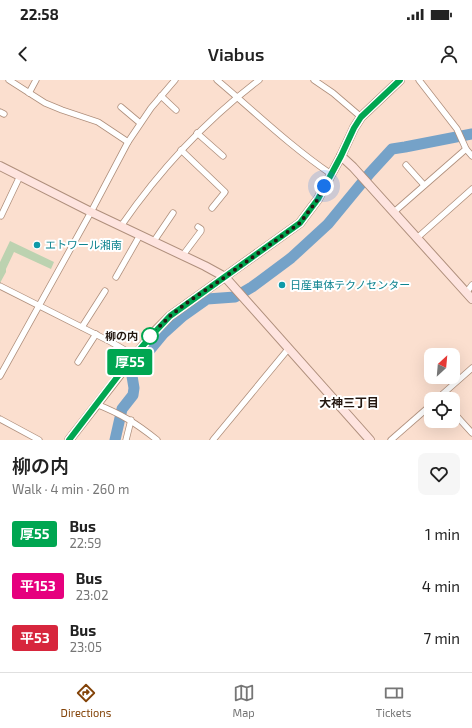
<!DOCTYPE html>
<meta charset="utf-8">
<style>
body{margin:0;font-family:"Exo 2","Noto Sans JP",sans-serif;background:#f6f6f6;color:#222;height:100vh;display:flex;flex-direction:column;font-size:15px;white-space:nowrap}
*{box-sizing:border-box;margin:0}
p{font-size:13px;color:#767676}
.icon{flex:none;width:22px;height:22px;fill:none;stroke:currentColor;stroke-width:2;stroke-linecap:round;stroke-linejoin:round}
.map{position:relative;height:360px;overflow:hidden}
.details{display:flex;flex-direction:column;background:#fff;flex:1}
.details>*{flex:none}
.badge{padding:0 8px;border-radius:3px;font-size:14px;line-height:26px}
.needle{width:26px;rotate:26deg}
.tools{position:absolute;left:424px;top:268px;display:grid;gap:8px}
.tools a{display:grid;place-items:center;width:36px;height:36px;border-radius:8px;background:#fff;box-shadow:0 4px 16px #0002;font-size:20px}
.you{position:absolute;width:20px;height:20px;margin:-10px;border:3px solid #fff;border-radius:50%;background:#1a73e8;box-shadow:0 0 0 6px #1a73e833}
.map>.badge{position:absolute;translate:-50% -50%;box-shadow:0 0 0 2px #fff}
.round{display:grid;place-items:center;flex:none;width:42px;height:42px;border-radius:8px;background:#f6f6f6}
.head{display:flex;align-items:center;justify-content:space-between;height:68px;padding:0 12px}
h1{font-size:19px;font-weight:600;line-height:30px}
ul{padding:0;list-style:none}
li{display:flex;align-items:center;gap:12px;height:52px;padding:0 12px}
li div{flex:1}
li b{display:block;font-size:15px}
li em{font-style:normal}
li .badge{min-width:44px;font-weight:700;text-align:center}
.status{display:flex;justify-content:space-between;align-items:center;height:28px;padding:0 20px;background:#fff;direction:ltr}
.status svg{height:11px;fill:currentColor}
header{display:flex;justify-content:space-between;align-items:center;height:52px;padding:0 12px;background:#fff;font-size:18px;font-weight:600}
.tab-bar{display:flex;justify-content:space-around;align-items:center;height:56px;border-top:1px solid #e0e0e0;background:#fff;font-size:11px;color:#767676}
.tab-bar a{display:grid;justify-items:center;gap:2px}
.tab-bar .current{color:#834308}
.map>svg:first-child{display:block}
.green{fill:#bcd2b0}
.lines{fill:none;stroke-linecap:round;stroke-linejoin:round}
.river{stroke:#75a2c8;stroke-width:11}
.street-casing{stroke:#af8f7c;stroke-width:7}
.secondary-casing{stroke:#af8f7c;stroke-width:10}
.street{stroke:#fff;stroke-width:5.5}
.secondary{stroke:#fee4df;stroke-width:8}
.line-casing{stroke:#fff;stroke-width:9}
.line{stroke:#00a651;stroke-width:6}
.walk{stroke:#241811;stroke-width:4;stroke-dasharray:0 7.2}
.culture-dot{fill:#0f9aa8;stroke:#fff;stroke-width:1.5}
.stop-dot{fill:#fff;stroke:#00a651;stroke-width:2}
.labels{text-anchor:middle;stroke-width:4;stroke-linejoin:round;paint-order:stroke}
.culture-label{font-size:11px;fill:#0d838f;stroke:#fff;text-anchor:start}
.stop-label{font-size:11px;font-weight:bold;fill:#241811;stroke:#fff;text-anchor:end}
.neighbourhood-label{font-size:12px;font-weight:bold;fill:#241811;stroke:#fff}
</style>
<div class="status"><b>22:58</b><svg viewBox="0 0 49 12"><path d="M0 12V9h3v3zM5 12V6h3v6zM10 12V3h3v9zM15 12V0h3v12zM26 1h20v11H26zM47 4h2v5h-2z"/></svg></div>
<header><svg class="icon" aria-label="back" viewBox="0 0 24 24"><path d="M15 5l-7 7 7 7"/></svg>Viabus<svg class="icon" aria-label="person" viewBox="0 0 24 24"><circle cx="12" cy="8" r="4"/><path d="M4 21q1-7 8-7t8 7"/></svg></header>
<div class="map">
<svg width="472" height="360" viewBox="0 0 472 360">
<rect width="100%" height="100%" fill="#fbdfcf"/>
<polygon class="green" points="10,161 54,182 51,189 14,172 6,189 6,192 0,203 0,182"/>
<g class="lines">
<polyline class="river" points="115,360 122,329 133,315 134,308 132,296 134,289 163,254 183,236 207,219 235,217 252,207 291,178 328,144 370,93 392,69 405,67 472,54"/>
<g class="street-casing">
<g id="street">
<polyline points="9,0 45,23 62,30 98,42 128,62"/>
<path d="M217,0C255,32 290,66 331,94"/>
<polyline points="314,0 333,13 361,37"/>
<polyline points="419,0 457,49 466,69 472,76"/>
<polyline points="29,13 36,0"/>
<polyline points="161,16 176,30"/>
<polyline points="121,27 140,43"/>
<polyline points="0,32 4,34"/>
<polyline points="197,53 223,76"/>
<polyline points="181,70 225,112 212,128"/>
<polyline points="406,85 424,105"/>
<polyline points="394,132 466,69"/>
<polyline points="1,136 20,96"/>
<path d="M121,146C159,91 205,41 259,0"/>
<polyline points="417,158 472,109"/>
<polyline points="154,161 173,133"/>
<polyline points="183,175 201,151 201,149 198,147"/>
<polyline points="116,197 140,155"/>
<polyline points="0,206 111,262 135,276"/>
<polyline points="466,213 472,205"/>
<polyline points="82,247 105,211"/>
<polyline points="78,282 96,254"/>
<polyline points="0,296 91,132 128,62 151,28 175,0"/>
<polyline points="437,319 472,288"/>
<path d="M96,324C121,334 136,343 157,360"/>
<polyline points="453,332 472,353"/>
<polyline points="0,339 39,360"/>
<polyline points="126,360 131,340"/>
<polyline points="213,360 289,268"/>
<polyline points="391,360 431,325"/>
</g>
</g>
<g class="secondary-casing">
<g id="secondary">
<polyline points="341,76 353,87 472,219"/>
<polyline points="0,86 91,132 205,186 225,197 370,360"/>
<polyline points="69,360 129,283 153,253 170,236 300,143 318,119 341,76 354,48 361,37 400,0"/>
</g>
</g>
<use href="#street" class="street"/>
<use href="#secondary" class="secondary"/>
</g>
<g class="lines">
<g class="line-casing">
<polyline id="line" points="69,360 128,283 153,254 170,236 300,143 318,119 341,76 354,48 361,37 400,0"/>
</g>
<use href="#line" class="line"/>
<polyline class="walk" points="150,256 170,236 188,222 225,197 300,143 318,119 324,106"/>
</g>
<g class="culture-dot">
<circle cx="37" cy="165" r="4"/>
<circle cx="282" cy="205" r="4"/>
</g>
<circle class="stop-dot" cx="150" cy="256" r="8"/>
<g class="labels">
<g class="culture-label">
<text x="45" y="169">エトワール湘南</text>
<text x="290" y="209">日産車体テクノセンター</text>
</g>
<g class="stop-label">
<text x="138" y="260">柳の内</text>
</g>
<g class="neighbourhood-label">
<text x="349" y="327">大神三丁目</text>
</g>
</g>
</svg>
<div class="tools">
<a><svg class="needle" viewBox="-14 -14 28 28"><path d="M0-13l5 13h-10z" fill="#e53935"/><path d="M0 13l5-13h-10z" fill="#767676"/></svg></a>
<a><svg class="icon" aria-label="locate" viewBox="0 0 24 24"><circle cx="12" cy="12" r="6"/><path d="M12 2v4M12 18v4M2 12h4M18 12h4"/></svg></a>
</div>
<div class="you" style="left:324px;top:106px"></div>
<b class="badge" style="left:130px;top:282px;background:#00a651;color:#fff">厚55</b>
</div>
<section class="details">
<div class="head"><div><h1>柳の内</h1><p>Walk · 4 min · 260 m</p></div><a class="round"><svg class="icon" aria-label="heart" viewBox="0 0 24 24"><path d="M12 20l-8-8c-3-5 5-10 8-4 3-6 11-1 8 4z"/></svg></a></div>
<ul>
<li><span class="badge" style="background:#00a651;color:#fff">厚55</span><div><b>Bus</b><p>22:59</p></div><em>1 min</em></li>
<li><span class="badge" style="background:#e6007e;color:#fff">平153</span><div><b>Bus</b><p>23:02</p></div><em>4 min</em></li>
<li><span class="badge" style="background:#d7263d;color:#fff">平53</span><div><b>Bus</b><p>23:05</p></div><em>7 min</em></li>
</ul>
</section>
<nav class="tab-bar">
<a class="current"><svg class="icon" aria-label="directions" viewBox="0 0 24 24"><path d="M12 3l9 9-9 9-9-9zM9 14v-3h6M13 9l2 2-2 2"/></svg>Directions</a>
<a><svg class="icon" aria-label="map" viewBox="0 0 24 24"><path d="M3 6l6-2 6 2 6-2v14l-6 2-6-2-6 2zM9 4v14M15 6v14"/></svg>Map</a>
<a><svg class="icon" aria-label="tickets" viewBox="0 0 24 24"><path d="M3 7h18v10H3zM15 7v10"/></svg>Tickets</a>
</nav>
